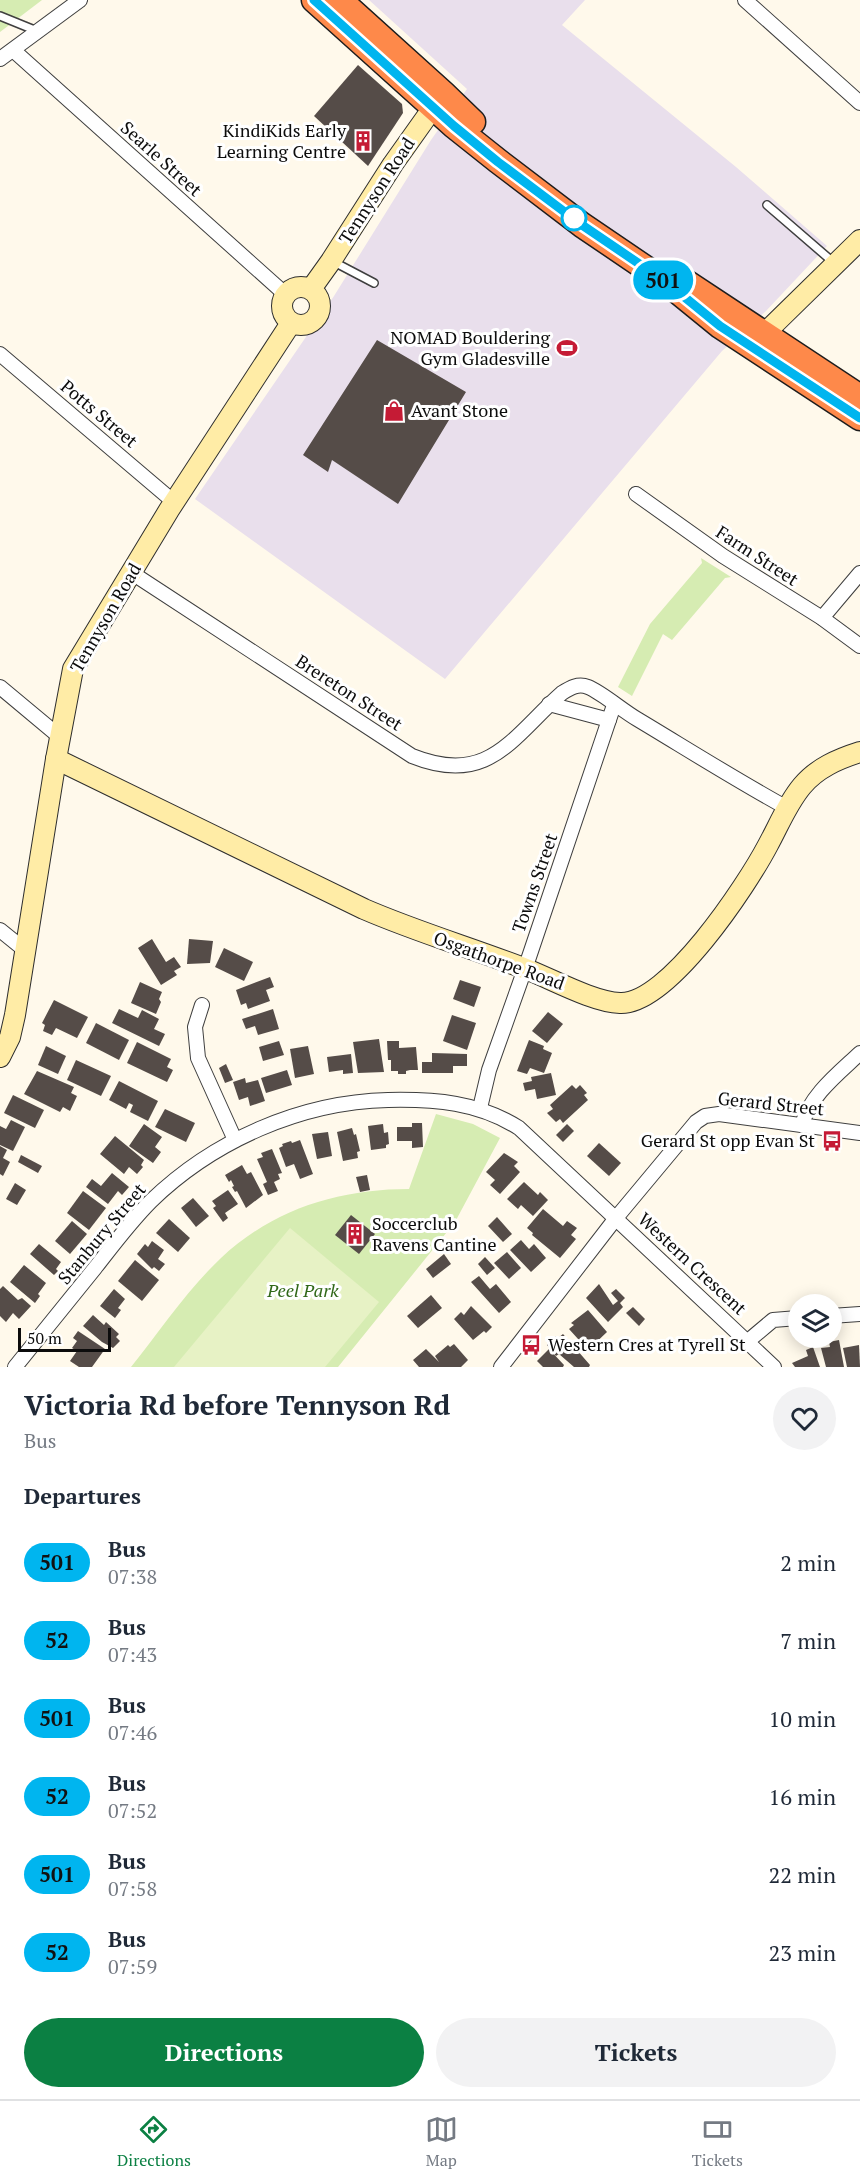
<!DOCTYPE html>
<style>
body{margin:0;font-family:"PT Serif",serif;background:#f2f2f3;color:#1f2937;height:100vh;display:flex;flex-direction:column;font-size:22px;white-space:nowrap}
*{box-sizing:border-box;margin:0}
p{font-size:20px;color:#747a83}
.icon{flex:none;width:33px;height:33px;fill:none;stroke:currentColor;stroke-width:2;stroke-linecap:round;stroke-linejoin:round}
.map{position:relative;height:1367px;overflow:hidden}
.sheet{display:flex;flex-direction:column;background:#fff;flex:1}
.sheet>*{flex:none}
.badge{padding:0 12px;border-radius:20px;font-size:21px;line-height:39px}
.controls{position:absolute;left:788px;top:1294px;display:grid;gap:12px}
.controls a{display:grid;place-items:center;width:54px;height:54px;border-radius:50%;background:#fff;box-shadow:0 3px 15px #0003;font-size:30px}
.scale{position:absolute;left:18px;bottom:15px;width:93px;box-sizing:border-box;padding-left:6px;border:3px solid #0c0c0c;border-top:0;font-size:16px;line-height:21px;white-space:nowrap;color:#0c0c0c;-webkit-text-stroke:4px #fff;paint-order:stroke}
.map>.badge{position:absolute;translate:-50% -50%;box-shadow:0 0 0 3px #fff}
h2{padding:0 24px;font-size:22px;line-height:54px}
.round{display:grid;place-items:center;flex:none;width:63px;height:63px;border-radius:32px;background:#f2f2f3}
.summary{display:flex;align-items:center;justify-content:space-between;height:102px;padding:0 24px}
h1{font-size:28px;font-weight:700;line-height:45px}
.primary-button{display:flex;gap:12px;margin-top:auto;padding:12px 24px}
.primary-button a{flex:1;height:69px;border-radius:36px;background:#0b8043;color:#fff;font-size:24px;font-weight:700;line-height:69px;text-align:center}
.primary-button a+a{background:#f2f2f3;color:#1f2937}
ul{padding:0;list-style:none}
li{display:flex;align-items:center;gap:18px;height:78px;padding:0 24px}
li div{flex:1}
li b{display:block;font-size:22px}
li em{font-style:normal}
li .badge{min-width:66px;font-weight:700;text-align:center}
.tab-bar{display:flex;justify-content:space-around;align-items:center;height:84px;border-top:2px solid #e0e1e3;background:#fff;font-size:16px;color:#747a83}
.tab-bar a{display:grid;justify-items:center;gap:3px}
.tab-bar .active{color:#0b8043}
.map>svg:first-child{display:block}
.industrial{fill:#e9dfec}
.green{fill:#d6ecb2}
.pitch{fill:#e7f2c5}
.building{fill:#554c48}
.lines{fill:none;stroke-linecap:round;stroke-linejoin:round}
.lane-casing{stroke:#3f3f3f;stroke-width:10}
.street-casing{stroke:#3f3f3f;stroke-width:16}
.secondary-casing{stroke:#2e2e2e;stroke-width:22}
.highway-casing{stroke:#1d1d1d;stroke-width:27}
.lane{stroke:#fff;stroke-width:7}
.street{stroke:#fff;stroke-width:14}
.secondary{stroke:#ffeca6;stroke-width:20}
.highway{stroke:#fe894a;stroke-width:24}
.line-casing{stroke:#fff;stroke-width:14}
.line{stroke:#00b5ef;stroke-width:9}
.stop-dot{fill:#fff;stroke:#00b5ef;stroke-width:3}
.labels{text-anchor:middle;stroke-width:6;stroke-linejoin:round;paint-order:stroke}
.poi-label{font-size:18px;fill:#0c0c0c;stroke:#fff;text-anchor:end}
.street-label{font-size:18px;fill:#0c0c0c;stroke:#fff}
.park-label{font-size:18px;font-style:italic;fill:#316819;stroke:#fff}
</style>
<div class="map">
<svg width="860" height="1367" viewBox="0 0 860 1367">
<rect width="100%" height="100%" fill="#fff9eb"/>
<polygon class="industrial" points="369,0 585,0 562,25 736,167 827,246 766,311 722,351 445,679 195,499 334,296 431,140 467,89"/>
<g class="green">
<polygon points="0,0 42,0 0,32"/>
<polygon points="701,558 731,577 725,578 672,640 663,634 632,696 618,687 650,624 702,563"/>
<path d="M436,1114L473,1124L500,1138L455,1222L338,1367H131C160,1331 187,1290 221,1258C273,1209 339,1189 409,1189Z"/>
</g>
<polygon class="pitch" points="290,1228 379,1302 325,1367 174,1367"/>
<g class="building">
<polygon points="358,65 402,104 403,113 368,166 314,116"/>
<polygon points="377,340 466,392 398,504 332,460 328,472 303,455"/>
<polygon points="152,939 166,962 174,957 181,967 174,971 177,975 161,985 138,948"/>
<polygon points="189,939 213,941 210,963 187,964"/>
<polygon points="224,948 253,962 244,981 215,967"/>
<polygon points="270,977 274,987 266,990 270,1001 248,1009 246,1003 241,1005 236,990"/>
<polygon points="460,980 481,987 474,1007 453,999"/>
<polygon points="140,982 162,992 159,999 161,1002 156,1014 131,1003"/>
<polygon points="54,1000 88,1017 77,1038 56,1028 52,1035 43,1031 45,1025 42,1023"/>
<polygon points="119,1009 138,1018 142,1010 159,1019 154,1029 165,1034 159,1046 112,1023"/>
<polygon points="273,1009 279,1029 258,1035 255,1026 246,1029 242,1019"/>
<polygon points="548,1012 563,1024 547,1043 532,1031"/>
<polygon points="452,1015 476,1023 467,1050 443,1041"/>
<polygon points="96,1023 129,1040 119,1060 86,1043"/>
<polygon points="379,1039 384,1072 358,1073 353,1042"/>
<polygon points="529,1040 544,1046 543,1049 552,1053 544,1073 530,1068 527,1074 517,1071"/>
<polygon points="279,1041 284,1055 263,1061 259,1047"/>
<polygon points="387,1041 399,1041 399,1048 416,1047 418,1070 410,1070 406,1071 406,1074 398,1074 398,1071 391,1071 391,1060 388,1060"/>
<polygon points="137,1042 171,1059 167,1067 173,1070 167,1082 127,1063"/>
<polygon points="46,1046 66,1056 58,1074 38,1065"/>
<polygon points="308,1046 314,1074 295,1078 290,1049"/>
<polygon points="432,1053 467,1054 467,1066 453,1066 453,1073 422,1073 422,1062 432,1062"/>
<polygon points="351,1054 353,1073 343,1074 343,1070 329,1072 327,1057"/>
<polygon points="76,1060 111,1076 101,1096 67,1080"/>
<polygon points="226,1064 233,1080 225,1083 219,1068"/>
<polygon points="287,1070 292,1085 266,1093 261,1078"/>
<polygon points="37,1071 74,1087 71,1093 77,1096 70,1111 63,1107 60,1112 24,1094"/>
<polygon points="551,1073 556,1095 537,1099 535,1089 525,1091 523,1083 532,1081 531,1077"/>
<polygon points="245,1078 246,1083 258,1080 265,1101 250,1106 248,1097 239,1100 233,1082"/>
<polygon points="119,1081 158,1101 148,1121 130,1112 133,1105 129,1103 126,1109 109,1100"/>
<polygon points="572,1085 576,1089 580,1085 587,1093 584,1095 588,1100 563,1123 560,1119 556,1122 547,1113 553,1109 550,1105"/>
<polygon points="13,1095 44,1110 35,1128 4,1113"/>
<polygon points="165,1109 195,1123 186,1142 155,1127"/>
<polygon points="11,1120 25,1127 13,1151 0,1145 0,1126 6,1129"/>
<polygon points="412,1123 422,1123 423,1147 412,1148 412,1141 397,1141 397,1127 412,1127"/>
<polygon points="144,1124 162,1137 155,1147 161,1152 153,1163 129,1146"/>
<polygon points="383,1124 384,1133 388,1132 389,1144 386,1145 386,1148 371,1150 368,1126"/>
<polygon points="567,1124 574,1131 563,1142 556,1135"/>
<polygon points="352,1128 354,1135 356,1134 360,1151 357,1152 358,1158 343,1161 337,1132"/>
<polygon points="328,1132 332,1156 317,1159 312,1134"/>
<polygon points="115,1136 144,1160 141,1165 143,1167 137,1174 129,1167 124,1174 100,1154"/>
<polygon points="300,1140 313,1174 300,1179 294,1164 286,1167 279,1148 283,1146 282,1144 291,1141 292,1143"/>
<polygon points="599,1143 621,1163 609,1176 587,1156"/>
<polygon points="0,1146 7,1150 3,1158 10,1162 3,1176 0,1174"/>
<polygon points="272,1149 282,1173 278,1174 280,1179 274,1182 278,1191 268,1195 263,1184 267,1182 257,1159 263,1157 261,1153"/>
<polygon points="504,1153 518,1162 514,1166 520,1172 500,1194 490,1185 495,1180 486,1172"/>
<polygon points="21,1155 42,1166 38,1173 18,1162"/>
<polygon points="242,1165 247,1174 251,1172 263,1195 246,1208 237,1191 235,1192 232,1187 234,1186 231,1180 229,1182 225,1175"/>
<polygon points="112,1173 129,1187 122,1195 118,1191 108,1204 86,1187 92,1179 101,1186"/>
<polygon points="367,1175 370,1190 360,1192 356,1177"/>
<polygon points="524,1182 538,1195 540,1192 548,1200 533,1216 521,1205 518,1209 507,1199"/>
<polygon points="15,1183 26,1190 17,1205 6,1199"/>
<polygon points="228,1190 238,1204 225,1213 228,1218 223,1222 213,1208 216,1206 212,1201"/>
<polygon points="83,1191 106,1208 89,1230 67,1213"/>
<polygon points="193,1198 209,1216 196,1227 181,1208"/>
<polygon points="543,1209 563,1226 567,1221 577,1228 571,1235 576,1239 560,1258 532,1235 533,1233 527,1228"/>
<polygon points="351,1215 375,1234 359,1254 335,1235"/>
<polygon points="497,1217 512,1234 503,1242 488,1226"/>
<polygon points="169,1219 190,1238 178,1252 156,1233"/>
<polygon points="72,1221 87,1234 70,1254 55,1241"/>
<polygon points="521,1240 529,1249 534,1244 546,1258 531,1272 510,1250"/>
<polygon points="152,1241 164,1250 158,1259 165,1264 159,1271 154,1267 152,1269 137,1254 145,1244 148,1247"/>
<polygon points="39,1244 61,1262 56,1269 58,1271 54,1275 30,1254"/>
<polygon points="507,1252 521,1268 509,1279 494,1263"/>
<polygon points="444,1254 451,1264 433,1278 426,1269"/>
<polygon points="485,1257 495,1268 487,1275 478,1264"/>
<polygon points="135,1260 159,1280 142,1301 118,1281"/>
<polygon points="24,1265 46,1283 38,1294 40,1296 35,1303 10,1282"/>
<polygon points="479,1276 490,1289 496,1284 511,1302 499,1313 471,1282"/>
<polygon points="599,1284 613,1305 618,1301 611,1293 616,1289 625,1298 620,1303 623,1307 608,1322 586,1298"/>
<polygon points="3,1286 18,1300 22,1298 31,1306 19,1319 13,1313 6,1322 0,1316 0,1289"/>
<polygon points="114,1289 125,1299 118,1308 121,1310 115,1318 100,1306"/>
<polygon points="431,1295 442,1308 418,1328 407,1316"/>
<polygon points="471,1306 492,1327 486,1333 484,1331 473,1340 454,1319 461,1312 464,1315"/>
<polygon points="633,1307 645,1319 639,1326 626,1313"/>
<polygon points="588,1310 607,1332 588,1350 569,1329 574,1325 571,1323"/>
<polygon points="93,1315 104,1325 106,1322 119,1334 116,1337 120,1341 113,1348 102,1342 83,1326"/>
<polygon points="78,1331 105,1349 92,1367 79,1367 70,1361 77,1351 72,1348 77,1341 73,1338"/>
<polygon points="563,1334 590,1365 589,1367 574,1367 559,1354 556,1356 547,1345 556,1336 558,1338"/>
<polygon points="839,1340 844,1367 826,1367 821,1348 830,1347 829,1342"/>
<polygon points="454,1344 468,1360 461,1367 419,1367 413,1360 426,1349 439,1362 435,1356 448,1345 450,1347"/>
<polygon points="859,1345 860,1367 847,1367 843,1348"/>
<polygon points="813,1347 820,1367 795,1367 792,1363 808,1356 806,1350"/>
<polygon points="549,1349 564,1365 563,1367 543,1367 537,1361"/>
</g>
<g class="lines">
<g class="lane-casing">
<g id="lane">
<polyline points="0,16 37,31"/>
<polyline points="767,205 833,262"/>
<polyline points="334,262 374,283"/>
</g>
</g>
<g class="street-casing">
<g id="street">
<polyline points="745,0 860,103"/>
<polyline points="13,50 285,294"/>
<polyline points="0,59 80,0"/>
<polyline points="0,354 174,502"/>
<polyline points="636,494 723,556 822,618 860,646"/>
<path d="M132,573L412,756C489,787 512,737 562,693C570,688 578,683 588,687C601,692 623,711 637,719C687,749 736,780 787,808"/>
<polyline points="822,618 860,573"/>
<polyline points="0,687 60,737"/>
<polyline points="549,704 609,720"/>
<polyline points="0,930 26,951"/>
<polyline points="202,1005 195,1027 198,1058 235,1140"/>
<polyline points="480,1108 489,1070 527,963 614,705"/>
<path d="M802,1125C810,1095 839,1073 860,1053"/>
<polyline points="831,1316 860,1314"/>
<polyline points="748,1341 773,1320 798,1318"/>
<path d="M15,1367C42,1334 68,1301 95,1268C113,1245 130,1222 151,1201C213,1141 300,1102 388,1100C435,1099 478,1102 519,1128L774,1367"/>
<polyline points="501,1367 616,1218 696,1122 705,1116 719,1114 860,1133"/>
</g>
</g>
<g class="secondary-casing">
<g id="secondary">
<circle cx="301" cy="306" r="19"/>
<polyline points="311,289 331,261 393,164 442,95"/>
<polyline points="757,345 764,334 860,240"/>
<path d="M56,759L364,909C417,932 472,948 526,969C552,979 593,1002 620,1003C668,1005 747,885 768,845C779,825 787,804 802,786C817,768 838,759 860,752"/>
<polyline points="0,1057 10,1037 15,1015 56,759 73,669 169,510 291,323"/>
</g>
</g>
<g class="highway-casing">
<g id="highway">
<polyline points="314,0 454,126 498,161 582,225 666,282 720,326 860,418"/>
<polyline points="340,0 443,93 473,122"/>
<polyline points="683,280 860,397"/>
</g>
</g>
<use href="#lane" class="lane"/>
<use href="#street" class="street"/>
<use href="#secondary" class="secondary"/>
<use href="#highway" class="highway"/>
</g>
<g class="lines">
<g class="line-casing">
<polyline id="line" points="314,0 454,126 498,162 582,225 666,282 720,326 860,418"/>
</g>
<use href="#line" class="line"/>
</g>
<defs>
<g id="building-bare" transform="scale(1.62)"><path d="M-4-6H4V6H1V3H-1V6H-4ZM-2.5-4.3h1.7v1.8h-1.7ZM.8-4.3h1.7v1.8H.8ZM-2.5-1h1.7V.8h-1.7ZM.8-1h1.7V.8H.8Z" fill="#c51b35" stroke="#fff" stroke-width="2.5" paint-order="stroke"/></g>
<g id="stadium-bare" transform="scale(1.62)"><path d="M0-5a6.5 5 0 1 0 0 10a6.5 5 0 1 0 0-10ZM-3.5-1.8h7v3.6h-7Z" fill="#c51b35" stroke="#fff" stroke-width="2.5" paint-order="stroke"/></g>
<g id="shop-bare" transform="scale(1.62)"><path d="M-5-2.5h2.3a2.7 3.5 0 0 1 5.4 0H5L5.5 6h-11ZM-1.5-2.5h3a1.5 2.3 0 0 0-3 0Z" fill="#c51b35" stroke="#fff" stroke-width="2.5" paint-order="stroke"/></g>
<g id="bus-bare" transform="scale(1.62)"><path d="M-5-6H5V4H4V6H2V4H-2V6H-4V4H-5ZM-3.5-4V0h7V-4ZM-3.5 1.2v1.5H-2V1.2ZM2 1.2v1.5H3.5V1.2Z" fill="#c51b35" stroke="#fff" stroke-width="2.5" paint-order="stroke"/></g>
</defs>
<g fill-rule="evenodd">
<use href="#building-bare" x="363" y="141"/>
<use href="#stadium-bare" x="567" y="348"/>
<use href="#shop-bare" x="394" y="411"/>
<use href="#bus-bare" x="832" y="1141"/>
<use href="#building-bare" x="355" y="1234"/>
<use href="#bus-bare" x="531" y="1345"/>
</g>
<circle class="stop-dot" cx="574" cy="218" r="12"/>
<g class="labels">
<g class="poi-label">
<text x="346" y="137">KindiKids Early<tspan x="346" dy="21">Learning Centre</tspan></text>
<text x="550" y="344">NOMAD Bouldering<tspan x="550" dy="21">Gym Gladesville</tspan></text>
<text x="411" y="417" text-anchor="start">Avant Stone</text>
<text x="815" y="1147">Gerard St opp Evan St</text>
<text x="372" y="1230" text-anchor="start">Soccerclub<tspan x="372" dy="21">Ravens Cantine</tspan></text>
<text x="548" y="1351" text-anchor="start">Western Cres at Tyrell St</text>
</g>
<g class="street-label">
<text transform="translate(161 159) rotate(42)" y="6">Searle Street</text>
<text transform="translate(377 191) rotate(-57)" y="6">Tennyson Road</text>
<text transform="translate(99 414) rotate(40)" y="6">Potts Street</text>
<text transform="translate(757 556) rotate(33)" y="6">Farm Street</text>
<text transform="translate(106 618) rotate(-60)" y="6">Tennyson Road</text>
<text transform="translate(349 693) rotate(33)" y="6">Brereton Street</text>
<text transform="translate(535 883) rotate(-71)" y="6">Towns Street</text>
<text transform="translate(499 961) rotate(20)" y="6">Osgathorpe Road</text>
<text transform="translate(771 1104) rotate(6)" y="6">Gerard Street</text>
<text transform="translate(102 1234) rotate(-50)" y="6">Stanbury Street</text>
<text transform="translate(692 1264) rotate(43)" y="6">Western Crescent</text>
</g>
<g class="park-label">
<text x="303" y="1297">Peel Park</text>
</g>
</g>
</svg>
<div class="controls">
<a><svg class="icon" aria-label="layers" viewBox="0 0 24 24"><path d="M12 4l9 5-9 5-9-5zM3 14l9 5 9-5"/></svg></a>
</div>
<div class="scale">50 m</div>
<b class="badge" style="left:663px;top:280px;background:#00b5ef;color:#111">501</b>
</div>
<section class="sheet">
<div class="summary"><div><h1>Victoria Rd before Tennyson Rd</h1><p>Bus</p></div><a class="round"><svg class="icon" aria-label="heart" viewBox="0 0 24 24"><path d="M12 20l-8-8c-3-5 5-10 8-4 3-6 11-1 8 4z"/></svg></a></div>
<h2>Departures</h2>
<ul>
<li><span class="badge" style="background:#00b5ef;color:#111">501</span><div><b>Bus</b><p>07:38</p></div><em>2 min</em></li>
<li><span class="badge" style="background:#00b5ef;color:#111">52</span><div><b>Bus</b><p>07:43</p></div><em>7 min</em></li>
<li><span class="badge" style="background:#00b5ef;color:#111">501</span><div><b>Bus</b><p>07:46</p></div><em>10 min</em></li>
<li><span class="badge" style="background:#00b5ef;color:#111">52</span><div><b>Bus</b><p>07:52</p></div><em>16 min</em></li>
<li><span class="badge" style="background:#00b5ef;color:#111">501</span><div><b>Bus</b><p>07:58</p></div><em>22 min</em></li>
<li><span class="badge" style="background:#00b5ef;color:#111">52</span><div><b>Bus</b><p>07:59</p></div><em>23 min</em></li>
</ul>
<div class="primary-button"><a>Directions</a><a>Tickets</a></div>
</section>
<nav class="tab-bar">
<a class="active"><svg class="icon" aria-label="directions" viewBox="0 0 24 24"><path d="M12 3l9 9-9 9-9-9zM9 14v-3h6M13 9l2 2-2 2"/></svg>Directions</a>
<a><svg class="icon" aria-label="map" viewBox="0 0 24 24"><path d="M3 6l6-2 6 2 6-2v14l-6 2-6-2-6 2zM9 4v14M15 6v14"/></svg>Map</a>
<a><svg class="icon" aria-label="tickets" viewBox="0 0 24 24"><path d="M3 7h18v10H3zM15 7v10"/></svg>Tickets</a>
</nav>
